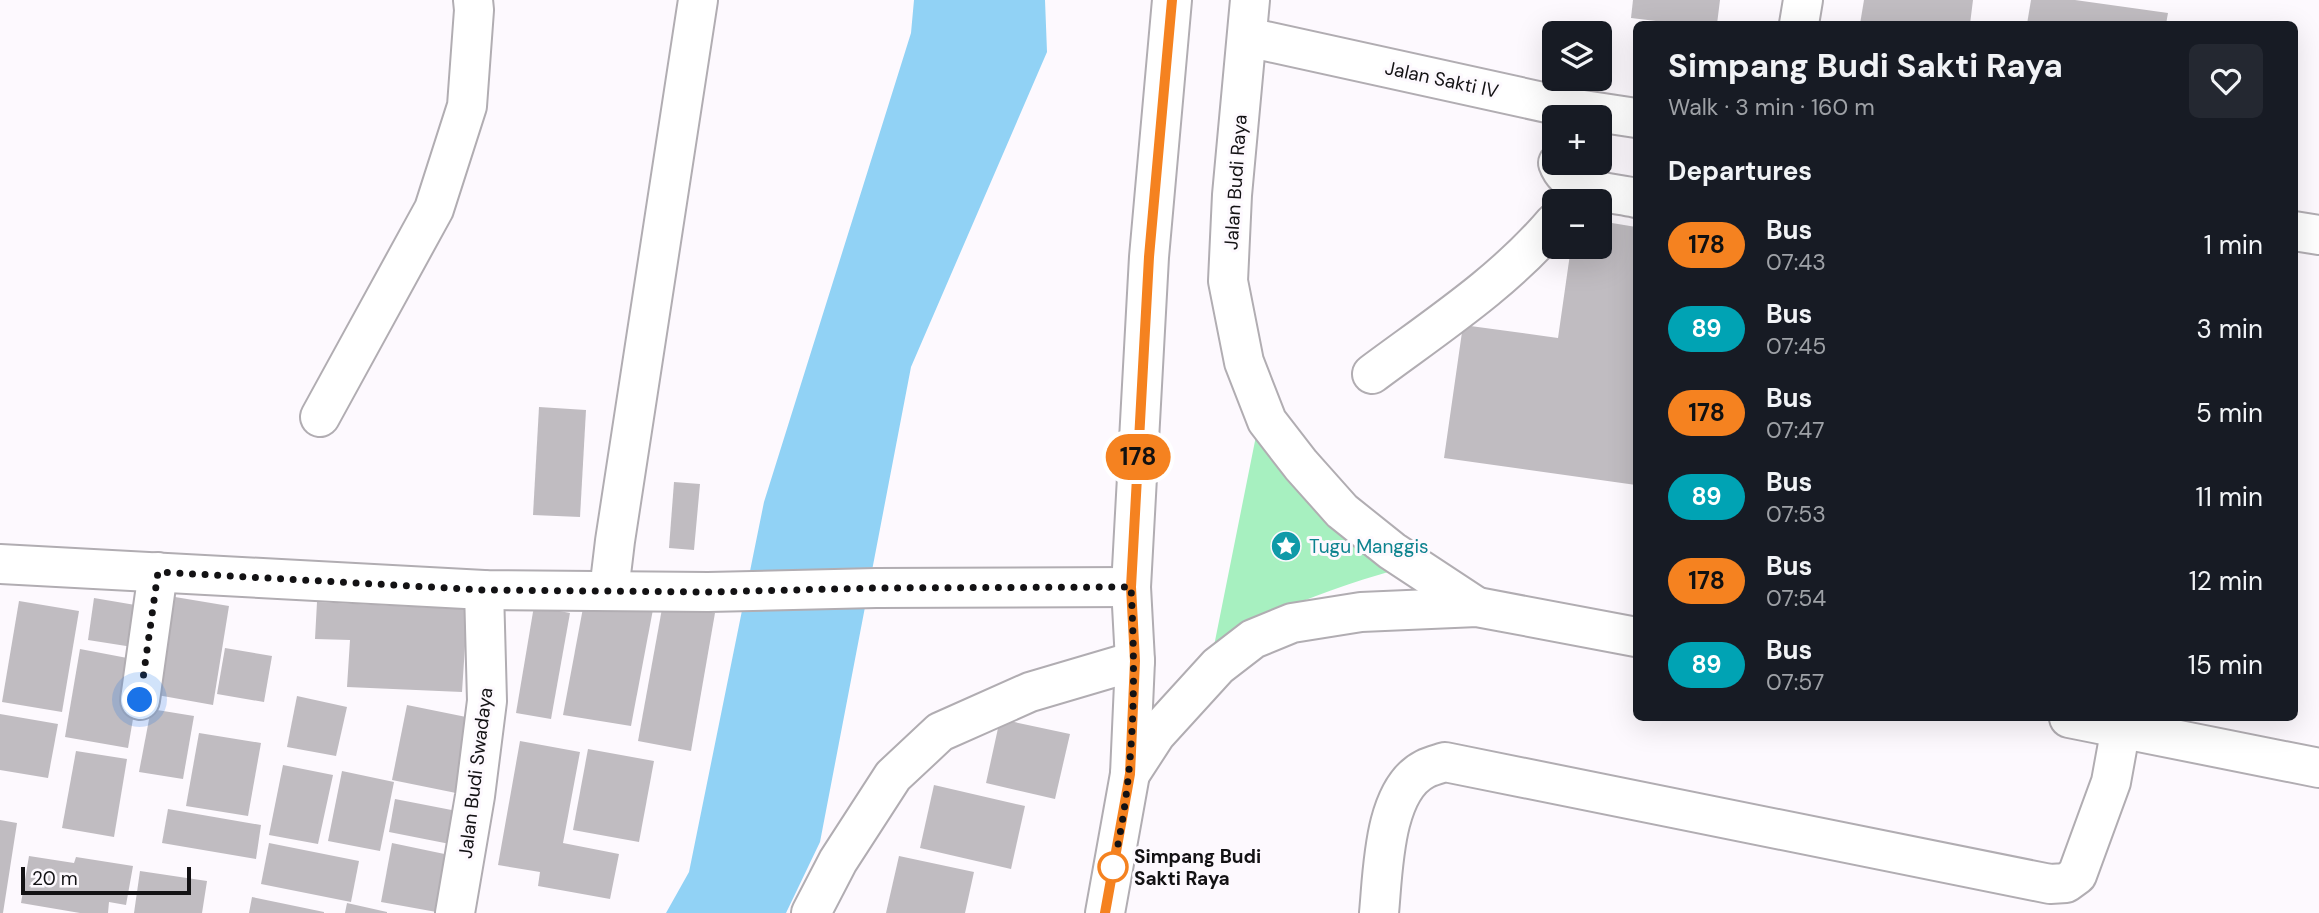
<!DOCTYPE html>
<meta charset="utf-8">
<style>
body{margin:0;font-family:"DM Sans",sans-serif;background:#242831;color:#f1f3f6;height:100vh;display:flex;flex-direction:column;font-size:26px;white-space:nowrap}
*{box-sizing:border-box;margin:0}
p{font-size:23px;color:#9ea1a6}
.icon{flex:none;width:38px;height:38px;fill:none;stroke:currentColor;stroke-width:2;stroke-linecap:round;stroke-linejoin:round}
.map{position:relative;flex:1;overflow:hidden}
.drawer{position:absolute;left:1633px;top:21px;width:665px;height:700px;display:flex;flex-direction:column;background:#171b24;border-radius:10px;box-shadow:0 7px 28px #0002}
.drawer>*{flex:none}
.badge{padding:0 14px;border-radius:23px;font-size:24px;line-height:46px}
.fabs{position:absolute;left:1542px;top:21px;display:grid;gap:14px}
.fabs a{display:grid;place-items:center;width:70px;height:70px;border-radius:10px;background:#171b24;box-shadow:0 7px 28px #0002;font-size:35px}
.scale{position:absolute;left:21px;bottom:18px;width:170px;box-sizing:border-box;padding-left:7px;border:4px solid #131214;border-top:0;font-size:19px;line-height:24px;white-space:nowrap;color:#131214;-webkit-text-stroke:5px #fdf9fe;paint-order:stroke}
.you{position:absolute;width:35px;height:35px;margin:-18px;border:5px solid #fff;border-radius:50%;background:#1a73e8;box-shadow:0 0 0 10px #1a73e833}
.map>.badge{position:absolute;translate:-50% -50%;box-shadow:0 0 0 4px #fff}
h2{padding:0 35px;font-size:26px;line-height:63px}
.round{display:grid;place-items:center;flex:none;width:74px;height:74px;border-radius:10px;background:#242831}
.head{display:flex;align-items:center;justify-content:space-between;height:119px;padding:0 35px}
h1{font-size:33px;font-weight:700;line-height:52px}
ul{padding:0;list-style:none}
li{display:flex;align-items:center;gap:21px;height:84px;padding:0 35px}
li div{flex:1}
li b{display:block;font-size:26px}
li em{font-style:normal}
li .badge{min-width:77px;font-weight:700;text-align:center}
.map>svg:first-child{display:block}
.green{fill:#a7f0c0}
.water{fill:#91d2f5}
.building{fill:#c0bcc1}
.lines{fill:none;stroke-linecap:round;stroke-linejoin:round}
.minor-casing{stroke:#b1adb2;stroke-width:42}
.major-casing{stroke:#b1adb2;stroke-width:42}
.minor{stroke:#fff;stroke-width:38}
.major{stroke:#fff;stroke-width:38}
.line-casing{stroke:#fff;stroke-width:16}
.line{stroke:#f58220;stroke-width:10}
.walk{stroke:#131214;stroke-width:7;stroke-dasharray:0 12.6}
.stop-dot{fill:#fff;stroke:#f58220;stroke-width:3.5}
.labels{text-anchor:middle;stroke-width:6;stroke-linejoin:round;paint-order:stroke}
.street-label{font-size:19px;fill:#131214;stroke:#fdf9fe}
.culture-label{font-size:19px;fill:#0d838f;stroke:#fdf9fe;text-anchor:start}
.stop-label{font-size:19px;font-weight:bold;fill:#131214;stroke:#fdf9fe;text-anchor:start}
</style>
<div class="map">
<svg width="2319" height="913" viewBox="0 0 2319 913">
<rect width="100%" height="100%" fill="#fdf9fe"/>
<path class="green" d="M1265,391L1395,570C1332,588 1269,611 1214,646Z"/>
<polygon class="water" points="914,0 1045,0 1047,52 911,367 820,842 786,913 666,913 689,872 764,502 911,33"/>
<g class="building">
<polygon points="1633,0 1720,0 1717,24 1681,24 1631,18"/>
<polygon points="1864,0 1973,0 1970,24 1860,24"/>
<polygon points="2031,0 2075,0 2168,13 2166,24 2027,24"/>
<polygon points="1600,221 1636,227 1636,485 1444,458 1463,325 1558,338 1571,247 1600,247"/>
<polygon points="539,407 586,410 580,517 533,515"/>
<polygon points="674,482 700,484 694,550 669,548"/>
<polygon points="586,592 654,604 631,726 563,715"/>
<polygon points="163,595 229,606 213,705 146,693"/>
<polygon points="94,598 147,607 139,648 88,640"/>
<polygon points="19,601 79,611 62,712 2,702"/>
<polygon points="317,602 480,610 478,647 465,646 462,692 347,687 350,640 315,639"/>
<polygon points="663,603 715,613 691,751 638,741"/>
<polygon points="534,606 570,613 551,719 516,713"/>
<polygon points="225,648 272,656 264,702 217,694"/>
<polygon points="80,649 143,661 128,748 65,737"/>
<polygon points="297,696 347,707 336,756 287,747"/>
<polygon points="407,705 476,719 461,794 392,780"/>
<polygon points="151,709 194,716 183,779 139,772"/>
<polygon points="0,714 58,724 48,778 0,770"/>
<polygon points="1000,719 1070,734 1055,799 986,783"/>
<polygon points="199,733 261,743 248,816 186,806"/>
<polygon points="520,741 580,752 563,843 619,854 610,899 538,886 540,872 498,865"/>
<polygon points="588,749 654,761 639,842 573,830"/>
<polygon points="76,751 127,759 114,837 62,828"/>
<polygon points="283,765 333,775 318,844 269,835"/>
<polygon points="342,771 394,782 380,851 328,841"/>
<polygon points="934,785 1025,806 1011,869 920,848"/>
<polygon points="395,799 467,813 460,846 389,832"/>
<polygon points="168,809 261,825 256,859 162,843"/>
<polygon points="0,820 17,823 3,913 0,913"/>
<polygon points="269,843 359,861 351,902 261,884"/>
<polygon points="392,843 454,856 442,913 381,902"/>
<polygon points="29,856 74,863 76,857 133,866 126,905 109,902 108,913 80,913 21,903"/>
<polygon points="899,856 974,872 965,913 886,913"/>
<polygon points="140,871 207,881 202,913 134,913"/>
<polygon points="252,897 324,912 324,913 249,913"/>
<polygon points="347,903 387,912 387,913 345,913"/>
</g>
<g class="lines">
<g class="minor-casing">
<g id="minor">
<polyline points="1799,24 1803,0"/>
<polyline points="1247,37 1570,108 1636,118"/>
<path d="M1558,163C1569,193 1610,192 1636,198"/>
<polyline points="2294,231 2319,235"/>
<path d="M1372,374C1435,327 1503,283 1554,223"/>
<polyline points="320,417 434,209 467,106 474,10 473,0"/>
<polyline points="0,564 484,590 708,592 876,588 1131,587"/>
<polyline points="609,591 615,541 698,0"/>
<polyline points="140,700 158,572"/>
<polyline points="455,913 475,796 487,701 484,590"/>
<polyline points="811,913 838,861 893,776 940,732 1030,692 1135,661"/>
<path d="M1379,913C1383,873 1383,790 1425,769C1431,766 1439,764 1445,762L2050,884L2066,883L2077,875L2111,782L2121,727"/>
</g>
</g>
<g class="major-casing">
<g id="major">
<polyline points="1250,0 1232,195 1228,281 1244,362 1267,421 1301,465 1342,511 1392,551 1477,607"/>
<polyline points="2069,718 2319,768"/>
<polyline points="1130,774 1156,734 1218,666 1253,639 1292,623 1361,612 1477,607 1636,637"/>
<polyline points="1105,913 1130,774 1135,661 1131,587 1149,257 1172,0"/>
</g>
</g>
<use href="#minor" class="minor"/>
<use href="#major" class="major"/>
</g>
<g class="lines">
<g class="line-casing">
<polyline id="line" points="1105,913 1130,774 1135,661 1131,587 1149,257 1172,0"/>
</g>
<use href="#line" class="line"/>
<path class="walk" d="M140,700L158,572L484,590L708,592L876,588L1131,587C1136,682 1135,775 1113,867"/>
</g>
<defs>
<g id="sight-disc" transform="scale(1.575)"><circle r="9.5" fill="#0f9aa8" stroke="#fdf9fe"/><path d="M0-6L1.8-2.2L6-1.7L2.9 1.2L3.7 5.4L0 3.3L-3.7 5.4L-2.9 1.2L-6-1.7L-1.8-2.2Z" fill="#fff"/></g>
</defs>
<g fill-rule="evenodd">
<use href="#sight-disc" x="1286" y="546"/>
</g>
<circle class="stop-dot" cx="1113" cy="867" r="14"/>
<g class="labels">
<g class="street-label">
<text transform="translate(1442 79) rotate(12)" y="7">Jalan Sakti IV</text>
<text transform="translate(1235 182) rotate(-86)" y="7">Jalan Budi Raya</text>
<text transform="translate(475 773) rotate(-83)" y="7">Jalan Budi Swadaya</text>
</g>
<g class="culture-label">
<text x="1309" y="553">Tugu Manggis</text>
</g>
<g class="stop-label">
<text x="1134" y="863">Simpang Budi<tspan x="1134" dy="22">Sakti Raya</tspan></text>
</g>
</g>
</svg>
<div class="fabs">
<a><svg class="icon" aria-label="layers" viewBox="0 0 24 24"><path d="M12 4l9 5-9 5-9-5zM3 14l9 5 9-5"/></svg></a>
<a>+</a>
<a>−</a>
</div>
<div class="scale">20 m</div>
<div class="you" style="left:140px;top:700px"></div>
<b class="badge" style="left:1138px;top:457px;background:#f58220;color:#111">178</b>
<section class="drawer">
<div class="head"><div><h1>Simpang Budi Sakti Raya</h1><p>Walk · 3 min · 160 m</p></div><a class="round"><svg class="icon" aria-label="heart" viewBox="0 0 24 24"><path d="M12 20l-8-8c-3-5 5-10 8-4 3-6 11-1 8 4z"/></svg></a></div>
<h2>Departures</h2>
<ul>
<li><span class="badge" style="background:#f58220;color:#111">178</span><div><b>Bus</b><p>07:43</p></div><em>1 min</em></li>
<li><span class="badge" style="background:#00a3b4;color:#fff">89</span><div><b>Bus</b><p>07:45</p></div><em>3 min</em></li>
<li><span class="badge" style="background:#f58220;color:#111">178</span><div><b>Bus</b><p>07:47</p></div><em>5 min</em></li>
<li><span class="badge" style="background:#00a3b4;color:#fff">89</span><div><b>Bus</b><p>07:53</p></div><em>11 min</em></li>
<li><span class="badge" style="background:#f58220;color:#111">178</span><div><b>Bus</b><p>07:54</p></div><em>12 min</em></li>
<li><span class="badge" style="background:#00a3b4;color:#fff">89</span><div><b>Bus</b><p>07:57</p></div><em>15 min</em></li>
</ul>
</section>
</div>
